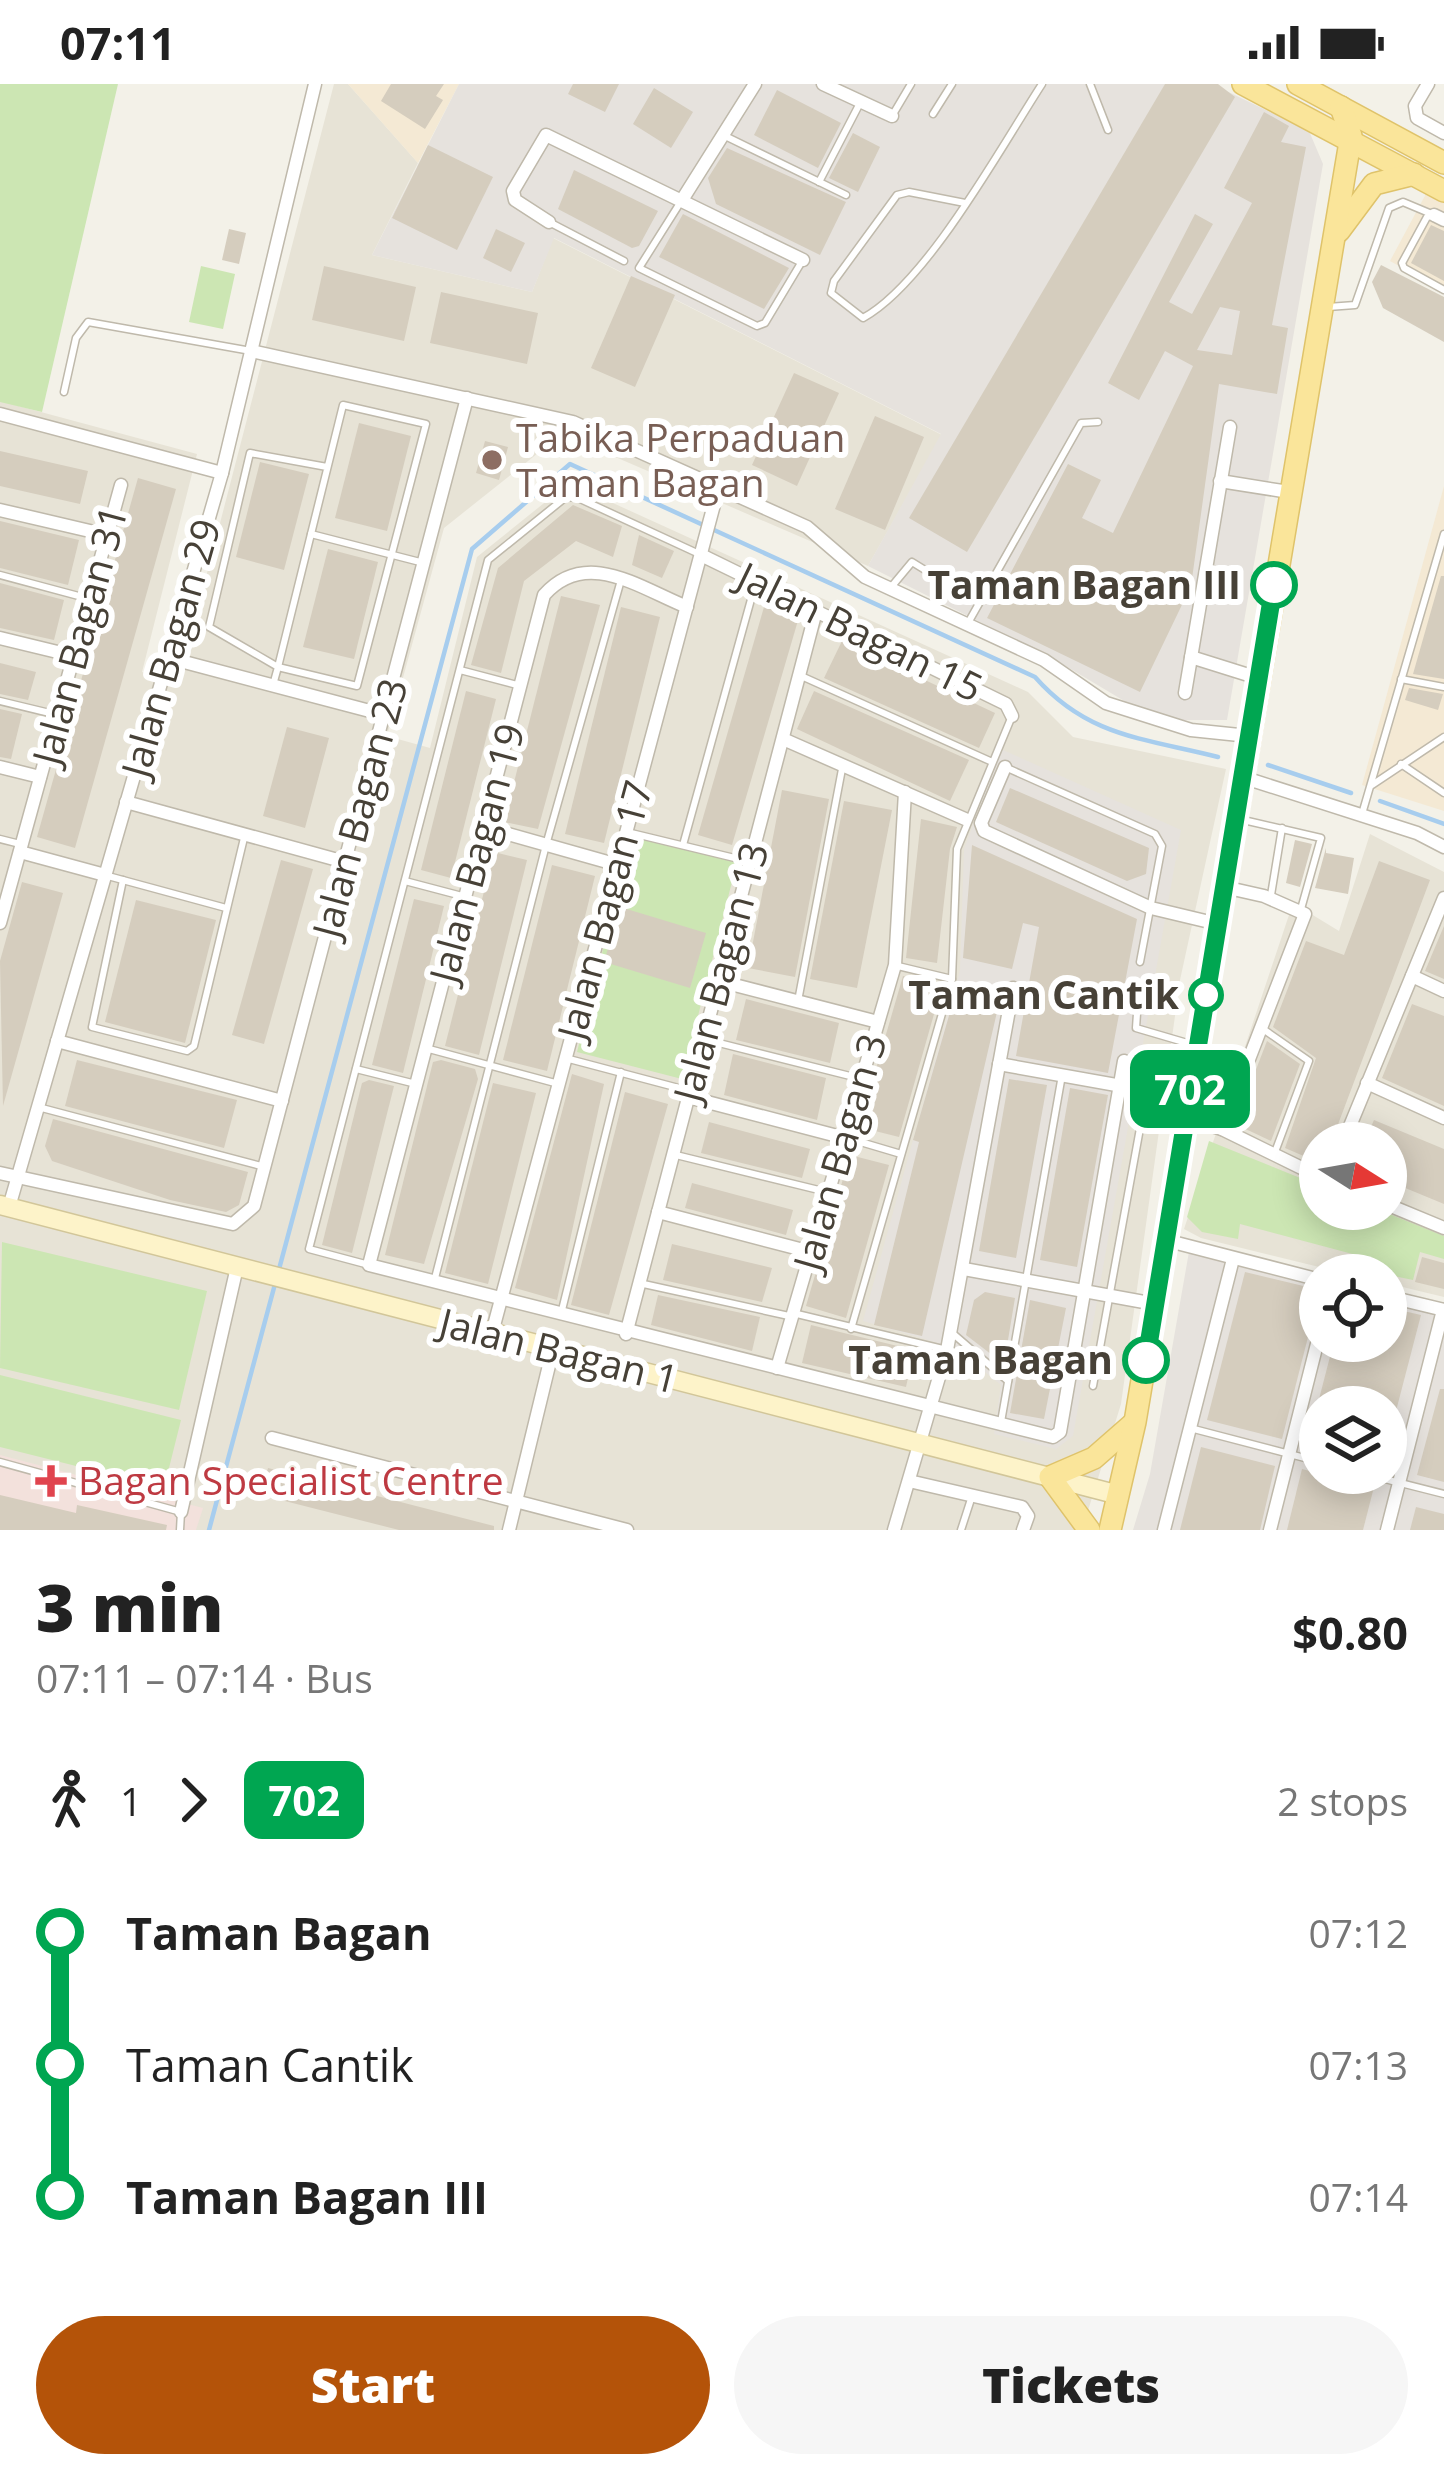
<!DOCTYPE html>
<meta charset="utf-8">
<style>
body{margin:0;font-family:"Open Sans",sans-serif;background:#f6f6f6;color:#222;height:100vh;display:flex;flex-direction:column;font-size:45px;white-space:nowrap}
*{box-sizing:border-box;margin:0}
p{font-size:39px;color:#767676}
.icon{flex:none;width:66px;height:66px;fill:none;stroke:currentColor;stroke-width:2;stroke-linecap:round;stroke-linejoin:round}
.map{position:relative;height:1446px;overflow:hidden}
.drawer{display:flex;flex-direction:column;background:#fff;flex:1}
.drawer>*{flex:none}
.badge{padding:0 24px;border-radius:18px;font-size:42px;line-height:78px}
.needle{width:78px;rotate:101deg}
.buttons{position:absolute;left:1299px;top:1038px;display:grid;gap:24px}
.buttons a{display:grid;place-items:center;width:108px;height:108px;border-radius:50%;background:#fff;box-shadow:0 6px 30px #0003;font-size:60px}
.map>.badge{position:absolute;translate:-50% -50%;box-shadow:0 0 0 6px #fff}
.legs{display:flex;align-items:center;gap:18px;height:132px;padding:0 36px;font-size:39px}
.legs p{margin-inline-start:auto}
.head{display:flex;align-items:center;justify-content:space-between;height:204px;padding:0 36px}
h1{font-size:66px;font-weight:800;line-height:90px}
.button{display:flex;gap:24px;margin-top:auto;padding:24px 36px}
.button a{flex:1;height:138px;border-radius:72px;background:#b45309;color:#fff;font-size:48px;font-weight:800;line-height:138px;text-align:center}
.button a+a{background:#f6f6f6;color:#222}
ul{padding:0 36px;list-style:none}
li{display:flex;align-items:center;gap:42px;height:132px;font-size:45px}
li i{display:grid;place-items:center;width:18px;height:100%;margin:0 15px;background:currentColor}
li i::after{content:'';width:30px;height:30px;margin:-15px;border:9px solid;border-radius:50%;background:#fff}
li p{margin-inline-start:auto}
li:first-child i{background:linear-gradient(#0000 50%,currentColor 0)}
li:last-child i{background:linear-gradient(currentColor 50%,#0000 0)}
.status{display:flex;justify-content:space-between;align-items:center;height:84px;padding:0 60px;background:#fff;direction:ltr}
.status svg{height:33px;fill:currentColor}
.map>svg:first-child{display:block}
.residential{fill:#e7e3d6;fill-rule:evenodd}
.commercial{fill:#f4e9d4}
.industrial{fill:#e6e2dd;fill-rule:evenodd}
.medical{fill:#f3e1dc}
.green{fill:#cce6b3}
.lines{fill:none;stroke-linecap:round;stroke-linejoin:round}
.stream{stroke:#a7cdee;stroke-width:4.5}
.building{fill:#d5cdbe;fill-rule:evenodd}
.lane-casing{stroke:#bfb9ab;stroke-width:9}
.street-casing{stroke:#bfb9ab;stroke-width:15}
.secondary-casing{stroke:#d2c699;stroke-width:21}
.primary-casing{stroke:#dfc36a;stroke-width:24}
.lane{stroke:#fff;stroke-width:6}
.street{stroke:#fff;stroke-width:12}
.secondary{stroke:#fdf3c9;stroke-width:18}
.primary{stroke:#fae59a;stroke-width:21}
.line-1-casing{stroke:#fff;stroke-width:27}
.line-1{stroke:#00a651;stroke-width:18}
.education-dot{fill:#8d6e63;stroke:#fff;stroke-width:4.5}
.stop-1-dot{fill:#fff;stroke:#00a651;stroke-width:6}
.health-dot{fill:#e0444e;stroke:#fff;stroke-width:4.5}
.labels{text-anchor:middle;stroke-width:12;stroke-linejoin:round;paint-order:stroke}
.education-label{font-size:39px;fill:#785e54;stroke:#fff;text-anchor:start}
.stop-label{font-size:39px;font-weight:bold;fill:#474137;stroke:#fff;text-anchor:end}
.street-label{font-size:39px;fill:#474137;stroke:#fff}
.health-label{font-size:39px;fill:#be3a42;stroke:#fff;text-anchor:start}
</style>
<div class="status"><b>07:11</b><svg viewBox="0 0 49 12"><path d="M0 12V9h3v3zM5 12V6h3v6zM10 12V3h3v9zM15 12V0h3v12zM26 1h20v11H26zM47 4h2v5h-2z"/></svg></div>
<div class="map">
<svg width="1444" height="1446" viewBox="0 0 1444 1446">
<rect width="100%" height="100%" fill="#f3f1e8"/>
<g class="residential">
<polygon points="334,0 348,0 418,79 372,171 532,208 553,154 942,351 868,482 562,350 444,444 387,652 430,664 477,473 569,399 1028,608 1073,653 1226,685 1180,896 1121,1320 1082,1446 0,1446 0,317 197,370 142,588 179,597"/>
<path d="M1370,750L1444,788V1213L1386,1199V1191H1352L1201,1154L1184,1145L1293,819L1339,847ZM1320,1059H1386V1125H1320Z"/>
</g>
<g class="commercial">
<polygon points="348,0 459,0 418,79"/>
<polygon points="1428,106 1444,115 1444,207 1390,177"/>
<polygon points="1444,402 1444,727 1362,701"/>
</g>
<g class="industrial">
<polygon points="459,0 1212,0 1309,47 1323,80 1227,636 1182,636 1136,624 1054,575 868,482 941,350 554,154 532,208 372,171"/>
<polygon points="1001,665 1181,746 1073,1352 1056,1365 994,1350 1001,1301 955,1264 863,1237 960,886 964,765"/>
<path d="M1190,1162L1320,1194V1257H1386V1210L1444,1224V1446H1133L1150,1390ZM1320,1323H1386V1389H1320Z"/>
</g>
<polygon class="medical" points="0,1371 203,1424 196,1446 0,1446"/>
<g class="green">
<polygon points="0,0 118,0 42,328 0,318"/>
<polygon points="201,182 235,190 223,245 189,238"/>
<polygon points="632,751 737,778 682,995 577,968"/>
<polygon points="1209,1057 1320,1102 1320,1125 1377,1125 1444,1152 1444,1175 1420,1168 1413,1196 1370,1187 1375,1176 1240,1140 1238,1155 1202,1148 1187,1133"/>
<polygon points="2,1158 207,1207 179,1326 0,1284"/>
<polygon points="0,1291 181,1336 164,1404 0,1363"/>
</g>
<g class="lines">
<g class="stream">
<polyline points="1268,681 1351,709"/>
<polyline points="1380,717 1444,740"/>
<path d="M278,1189L472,465L570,380L1035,593C1088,653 1143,654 1218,673"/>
<polyline points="209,1446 275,1200"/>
</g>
</g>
<g class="building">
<polygon points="391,0 444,0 436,12 443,16 425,45 381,17"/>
<polygon points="573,0 619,0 605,28 568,10"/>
<polygon points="1165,0 1218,0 1235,13 967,468 909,434"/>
<polygon points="654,4 693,28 671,64 633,40"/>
<polygon points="777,6 841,39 818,84 754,51"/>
<path d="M1264,28L1289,42L1281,58L1306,63L1272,241L1288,244L1277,310L1219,300L1191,502L1140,608L987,534L1068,380L1101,396L1082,434L1113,449L1193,282L1165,267L1139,316L1108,299L1195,130L1213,140L1169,218L1192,230L1252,119L1224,104ZM1220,223L1240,227L1232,271L1197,266Z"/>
<polygon points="853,49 880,63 858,108 829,94"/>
<polygon points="428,61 493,93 457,166 392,134"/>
<polygon points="727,64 846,118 820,171 716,120 708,94"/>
<polygon points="574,86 658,127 639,162 632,164 558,125"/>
<polygon points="683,130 789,184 764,225 659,173"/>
<polygon points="1431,141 1444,147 1444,197 1411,179"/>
<polygon points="229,145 246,149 239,180 222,176"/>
<polygon points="496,145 525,159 511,188 483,174"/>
<polygon points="1381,181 1444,213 1444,258 1383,224 1372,198"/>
<polygon points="324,182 416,203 404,257 312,236"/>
<polygon points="631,192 675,211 635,303 591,284"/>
<polygon points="441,208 538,229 527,280 430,259"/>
<polygon points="794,289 839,309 797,402 752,381"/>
<polygon points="875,332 924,353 885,446 835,425"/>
<polygon points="359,339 411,352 387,447 335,434"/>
<polygon points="485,357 508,363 499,396 476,389"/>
<polygon points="0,367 88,387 80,420 0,402"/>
<polygon points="260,378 309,390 284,486 236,473"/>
<polygon points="138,394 176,405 75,764 37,753"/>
<polygon points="573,421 622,442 613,473 576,457 524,497 501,589 471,581 498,484"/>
<polygon points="0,437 79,456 68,501 0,484"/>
<polygon points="639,451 674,467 662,494 632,481"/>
<polygon points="328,465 378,478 354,575 303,563"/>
<polygon points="1441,492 1444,492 1444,595 1413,590"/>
<polygon points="0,499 64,516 54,556 0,544"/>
<polygon points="561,512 600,521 538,745 504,738"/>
<polygon points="621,523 660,533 604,759 565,750"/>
<polygon points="764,523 799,533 732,761 698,751"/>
<polygon points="842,557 995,629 979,664 824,594"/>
<polygon points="0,579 36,588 28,616 0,610"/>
<polygon points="1409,604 1443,610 1438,626 1405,616"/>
<polygon points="466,607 496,615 451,794 421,786"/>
<polygon points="814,607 969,676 950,717 797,645"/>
<polygon points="0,625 22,630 11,675 0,673"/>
<polygon points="287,643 329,654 305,744 263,732"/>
<polygon points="1010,704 1149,764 1146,790 1127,797 996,738"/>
<polygon points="782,706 829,715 795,893 748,884"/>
<polygon points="844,717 892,726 857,904 810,895"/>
<polygon points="921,735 957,743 950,765 937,879 906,874"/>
<polygon points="1295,756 1312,760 1300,803 1286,799"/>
<polygon points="972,761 1137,835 1108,989 1016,972 1039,843 1023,839 1012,885 963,874"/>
<polygon points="1326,764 1326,769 1354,774 1348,810 1315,804"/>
<polygon points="494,768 527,776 479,971 445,962"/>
<polygon points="281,776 313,785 264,960 232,951"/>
<polygon points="1379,777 1430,796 1331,1059 1320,1059 1320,1079 1285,1064 1316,974 1273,943 1306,857 1344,871"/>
<polygon points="552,781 595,792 547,987 503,976"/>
<polygon points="22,798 63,809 3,1022 0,877"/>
<polygon points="414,815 444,822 403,989 372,981"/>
<polygon points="136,816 216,836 185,959 105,938"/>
<polygon points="620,823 706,849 690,904 604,878"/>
<polygon points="1444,842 1444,895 1425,887"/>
<polygon points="903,892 942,902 899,1053 859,1043"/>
<polygon points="957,904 1000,915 922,1252 874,1241 919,1058 913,1056"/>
<polygon points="746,915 839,939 830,979 736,956"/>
<polygon points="1412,920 1444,932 1444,1022 1382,994"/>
<polygon points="1267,957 1300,980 1271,1057 1235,1040"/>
<polygon points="733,970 826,994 817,1036 724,1011"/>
<polygon points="77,976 237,1016 224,1064 65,1022"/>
<polygon points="441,976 475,985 478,995 424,1180 385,1171 433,978"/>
<polygon points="572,990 604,1000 557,1216 515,1204"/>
<polygon points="1009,995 1047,1001 1016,1174 979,1167"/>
<polygon points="369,996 394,1002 352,1169 322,1161 362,999"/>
<polygon points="493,999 536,1009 488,1200 445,1189"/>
<polygon points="1070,1004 1108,1011 1077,1183 1040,1176"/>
<polygon points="625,1008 668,1020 609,1231 571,1221"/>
<polygon points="53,1035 248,1088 239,1121 226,1128 170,1116 52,1077 45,1062"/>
<polygon points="1374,1036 1444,1065 1444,1120 1386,1096 1386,1059 1364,1059"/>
<polygon points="709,1038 810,1065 802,1094 701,1069"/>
<polygon points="850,1071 889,1081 846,1234 806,1222"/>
<polygon points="692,1099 793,1126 786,1151 685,1124"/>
<polygon points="672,1160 772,1184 762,1218 663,1196"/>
<polygon points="1422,1173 1444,1179 1444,1205 1415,1198"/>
<polygon points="1245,1188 1320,1206 1282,1355 1207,1336"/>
<polygon points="985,1208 1015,1214 1004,1280 966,1251 974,1216"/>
<polygon points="658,1211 760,1233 752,1267 651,1241"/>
<polygon points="1030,1216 1066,1224 1044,1335 1010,1329"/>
<polygon points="1386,1223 1421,1231 1390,1350 1386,1323 1317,1323 1334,1257 1386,1257"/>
<polygon points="811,1241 914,1266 906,1303 802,1279"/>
<polygon points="1440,1305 1444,1305 1444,1398 1417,1391"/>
<polygon points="1201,1363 1275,1382 1260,1446 1180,1446"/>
<polygon points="268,1384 494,1442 494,1446 399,1446 261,1411"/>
<polygon points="1302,1385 1374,1403 1363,1446 1287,1446"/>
<polygon points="0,1411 76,1429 77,1421 167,1441 166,1446 0,1446"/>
<polygon points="1416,1423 1444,1430 1444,1446 1410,1446"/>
</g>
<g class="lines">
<g class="lane-casing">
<g id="lane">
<polyline points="1090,0 1108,46"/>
<polyline points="933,30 952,0"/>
<polyline points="892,32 911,0"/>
<polyline points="723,51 846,111"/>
<polyline points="819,98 859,21"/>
<polyline points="680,119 639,184 757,242 765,239 801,179"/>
<path d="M965,119L909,108L897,111L834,197L831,209L863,234C927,199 1001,63 1042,0"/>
<polyline points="549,138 624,177"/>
<polyline points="1328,223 1355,221 1389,124 1403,118 1434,131 1427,133 1402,179 1404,184 1444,206"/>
<polyline points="64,308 76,254 88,238 251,267"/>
<polyline points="311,450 420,478"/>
<polyline points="0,491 86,514"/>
<polyline points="892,502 912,478 951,502"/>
<polyline points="968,539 1081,339 1098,338"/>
<polyline points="460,586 517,601"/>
<polyline points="799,591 990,677"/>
<polyline points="1401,595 1444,603"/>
<polyline points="273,601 278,583 343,321 426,340 357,602 278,583 209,543 250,369 327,383"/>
<polyline points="0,617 54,630"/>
<polyline points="1401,680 1444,709"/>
<polyline points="1005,683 1155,750 1162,762 1140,878"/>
<polyline points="1372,701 1444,653"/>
<polyline points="1362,730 1444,450"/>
<polyline points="1239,735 1321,754 1301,825"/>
<polyline points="627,748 747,777"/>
<polyline points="0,755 20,760"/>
<polyline points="683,761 755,501"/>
<polyline points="108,792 226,824"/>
<polyline points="123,796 92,943 187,967 194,962 244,754"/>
<polyline points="405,797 462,812"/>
<polyline points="1271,811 1282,744"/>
<polyline points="898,882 952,895"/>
<polyline points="1138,915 1136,944 1194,961"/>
<polyline points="798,917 842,685"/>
<polyline points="1263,945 1309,977 1275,1068"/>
<polyline points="707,956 862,995"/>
<polyline points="429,965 555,999"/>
<polyline points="569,975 690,1007"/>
<polyline points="356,985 416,1000"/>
<polyline points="38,1023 261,1082"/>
<polyline points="847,1054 901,1070"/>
<polyline points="676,1071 827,1108"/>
<polyline points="369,1181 309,1165 488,476 566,413 578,414 697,469"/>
<polyline points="434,1198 546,761 621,496"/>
<polyline points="639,1199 789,1232"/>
<polyline points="561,1230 621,988"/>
<polyline points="797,1230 947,1266"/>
<polyline points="851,1245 952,895 957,765 1012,632"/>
<polyline points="951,1248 1008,1297"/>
<polyline points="1093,1302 1147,1006"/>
<polyline points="1001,1338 1062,991"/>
<polyline points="1190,1344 1320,1378"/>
<polyline points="0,1378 181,1428 180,1446"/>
<polyline points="1361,1389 1444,1410"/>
<polyline points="961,1446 972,1412"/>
</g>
</g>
<g class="street-casing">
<g id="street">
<polyline points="823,0 892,32"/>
<polyline points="1428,0 1415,22 1417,34 1444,49"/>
<polyline points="682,116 755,0"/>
<polyline points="1434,131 1444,136"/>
<polyline points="549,138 515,116 513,107 546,51 803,176"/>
<polyline points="251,267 573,338 807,443 865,493 1044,576 1106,619 1191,646 1249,652"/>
<polyline points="0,330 222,389"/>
<polyline points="1220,397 1289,408"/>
<polyline points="0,426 107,451"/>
<polyline points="701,471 1006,620 1012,632"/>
<path d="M687,523C638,503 586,464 544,511L369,1181L1053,1353L1060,1348L1124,977"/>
<polyline points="0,554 74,572"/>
<polyline points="1191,573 1258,594"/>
<polyline points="169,574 385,631"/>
<polyline points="1185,609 1230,343"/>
<polyline points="783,655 965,735"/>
<polyline points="0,683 40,693"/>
<polyline points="1005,683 981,739 984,747 1151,824 1218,840"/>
<polyline points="1242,693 1417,749 1444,763"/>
<polyline points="126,718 345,778"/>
<polyline points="483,743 618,781"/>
<polyline points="20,768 105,791"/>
<polyline points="0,839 121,401"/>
<polyline points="1412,892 1444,907"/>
<polyline points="719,897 878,938"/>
<polyline points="57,957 282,1017"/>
<polyline points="999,980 1189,1014"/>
<polyline points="1367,999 1444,1034"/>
<polyline points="688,1013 845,1054"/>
<polyline points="1186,1034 1222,1045 1320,1093"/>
<polyline points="1222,1045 1305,830 1264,812 1224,803"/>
<polyline points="1343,1059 1444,814"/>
<polyline points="0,1089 233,1140 254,1122 467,314"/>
<polyline points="1386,1120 1444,1144"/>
<polyline points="9,1123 222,389 315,0"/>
<polyline points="658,1128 811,1168"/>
<polyline points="1165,1156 1320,1196"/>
<polyline points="964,1185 1155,1220"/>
<polyline points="1386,1212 1444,1226"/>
<polyline points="492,1249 719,402"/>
<polyline points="626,1250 816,527"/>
<polyline points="777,1284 895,881 905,708"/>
<polyline points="272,1354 627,1446"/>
<polyline points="909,1397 1022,1423 1028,1432 1023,1446"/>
<polyline points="181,1428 237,1183"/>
<polyline points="509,1446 553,1265"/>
<polyline points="894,1446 947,1266 1013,904"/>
<polyline points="1164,1446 1233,1175"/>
<polyline points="1270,1446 1320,1248"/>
<polyline points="1387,1446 1443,1226"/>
</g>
</g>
<g class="secondary-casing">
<polyline id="secondary" points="0,1121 1119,1411"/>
</g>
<g class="primary-casing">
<g id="primary">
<polyline points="1243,0 1444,107"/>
<polyline points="1298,0 1444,79"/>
<polyline points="1339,147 1374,100 1414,90"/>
<polyline points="1089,1446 1050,1393 1094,1374 1134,1339"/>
<polyline points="1110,1446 1135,1338 1351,52 1341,23"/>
</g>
</g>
<use href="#lane" class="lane"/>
<use href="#street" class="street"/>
<use href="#secondary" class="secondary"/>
<use href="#primary" class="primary"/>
</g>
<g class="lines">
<g class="line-1-casing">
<polyline id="line-1" points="1146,1276 1274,501"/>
</g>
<use href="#line-1" class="line-1"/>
</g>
<circle class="education-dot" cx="492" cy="376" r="12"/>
<g class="stop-1-dot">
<circle cx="1274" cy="501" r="21"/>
<circle cx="1206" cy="911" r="15"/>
<circle cx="1146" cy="1276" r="21"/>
</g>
<path class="health-dot" d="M45 1379h12v12h12v12h-12v12h-12v-12h-12v-12h12z"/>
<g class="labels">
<g class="education-label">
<text x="516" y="368">Tabika Perpaduan<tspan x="516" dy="45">Taman Bagan</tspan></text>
</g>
<g class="stop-label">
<text x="1241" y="515">Taman Bagan III</text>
<text x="1179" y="925">Taman Cantik</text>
<text x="1113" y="1290">Taman Bagan</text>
</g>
<g class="street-label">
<text transform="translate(860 548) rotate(26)" y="14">Jalan Bagan 15</text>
<text transform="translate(80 551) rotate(-75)" y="14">Jalan Bagan 31</text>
<text transform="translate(171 564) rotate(-74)" y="14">Jalan Bagan 29</text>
<text transform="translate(360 724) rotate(-75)" y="14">Jalan Bagan 23</text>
<text transform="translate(477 769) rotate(-75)" y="14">Jalan Bagan 19</text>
<text transform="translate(605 826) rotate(-75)" y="14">Jalan Bagan 17</text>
<text transform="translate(721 888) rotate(-75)" y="14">Jalan Bagan 13</text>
<text transform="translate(840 1068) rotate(-74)" y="14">Jalan Bagan 3</text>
<text transform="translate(559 1267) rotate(14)" y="14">Jalan Bagan 1</text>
</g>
<g class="health-label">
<text x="78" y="1411">Bagan Specialist Centre</text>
</g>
</g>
</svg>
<div class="buttons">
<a><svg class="needle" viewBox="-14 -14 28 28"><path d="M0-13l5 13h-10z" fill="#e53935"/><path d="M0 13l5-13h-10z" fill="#767676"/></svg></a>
<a><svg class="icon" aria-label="locate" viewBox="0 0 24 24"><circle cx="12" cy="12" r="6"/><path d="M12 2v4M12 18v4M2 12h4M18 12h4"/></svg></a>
<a><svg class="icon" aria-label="layers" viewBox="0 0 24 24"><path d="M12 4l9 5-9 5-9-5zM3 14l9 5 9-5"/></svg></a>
</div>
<b class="badge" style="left:1190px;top:1005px;background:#00a651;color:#fff">702</b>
</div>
<section class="drawer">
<div class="head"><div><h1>3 min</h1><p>07:11 – 07:14 · Bus</p></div><b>$0.80</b></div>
<div class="legs"><svg class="icon" aria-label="walk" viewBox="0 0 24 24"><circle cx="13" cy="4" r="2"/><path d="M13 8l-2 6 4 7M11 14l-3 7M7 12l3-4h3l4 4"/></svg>1<svg class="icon" aria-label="forward" viewBox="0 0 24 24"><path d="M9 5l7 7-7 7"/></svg><b class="badge" style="background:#00a651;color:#fff">702</b><p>2 stops</p></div>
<ul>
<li><i style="color:#00a651"></i><b>Taman Bagan</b><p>07:12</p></li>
<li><i style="color:#00a651"></i><span>Taman Cantik</span><p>07:13</p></li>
<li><i style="color:#00a651"></i><b>Taman Bagan III</b><p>07:14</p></li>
</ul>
<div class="button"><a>Start</a><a>Tickets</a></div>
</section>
